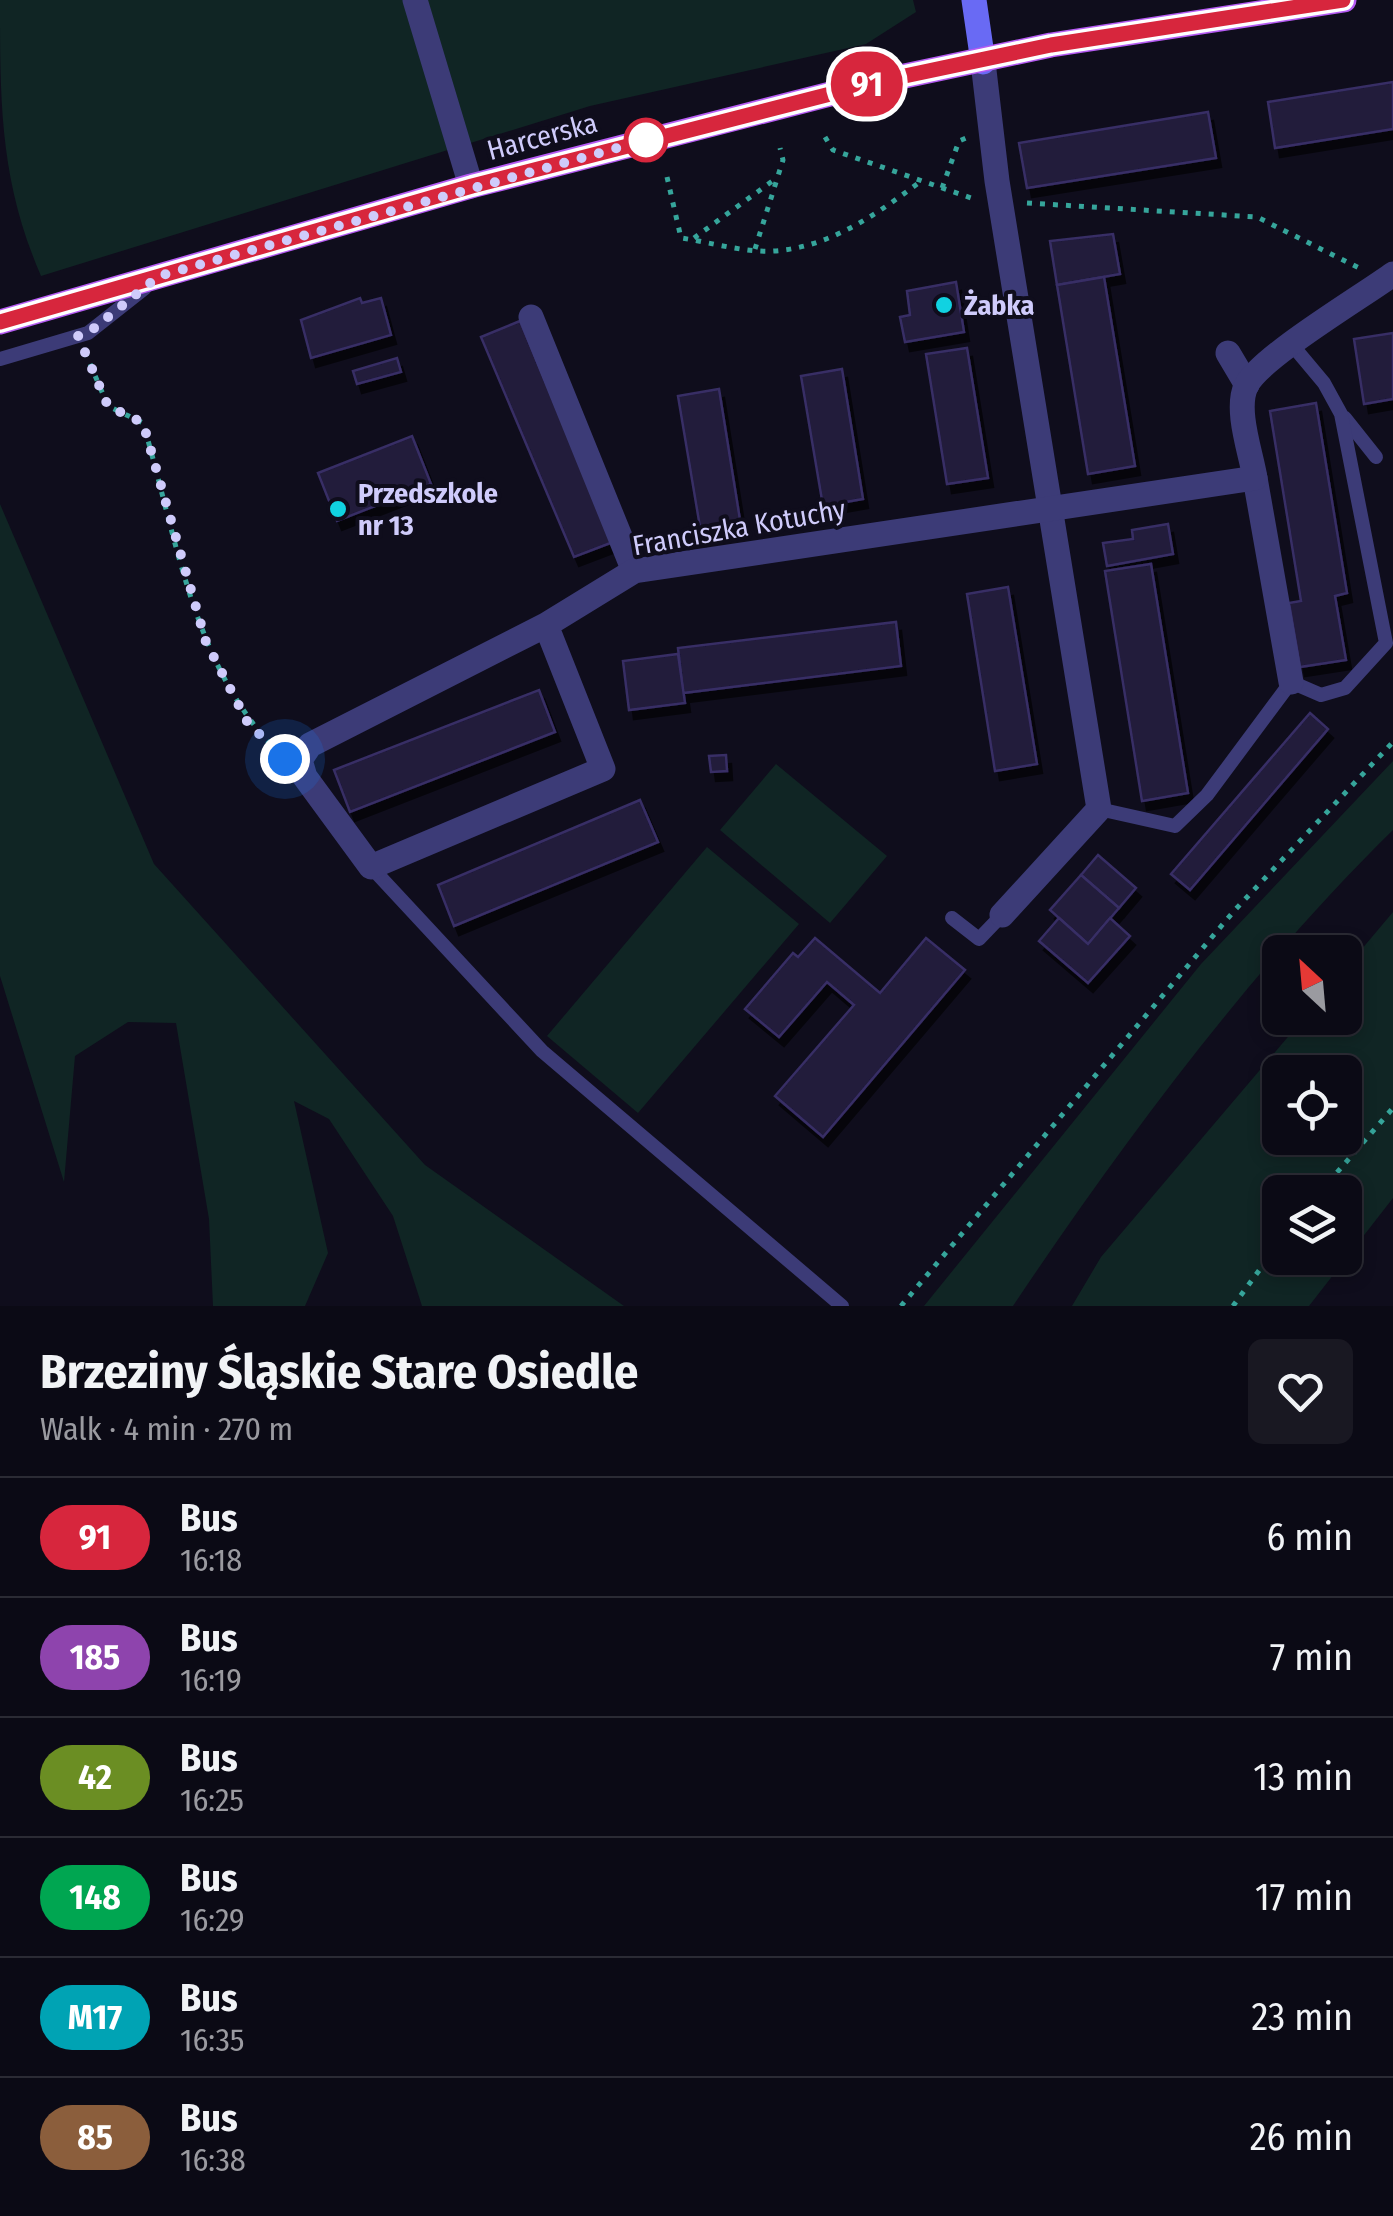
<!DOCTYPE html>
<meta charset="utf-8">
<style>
body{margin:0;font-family:"Fira Sans Condensed",sans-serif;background:#191822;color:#f1f3f6;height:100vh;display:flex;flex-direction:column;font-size:38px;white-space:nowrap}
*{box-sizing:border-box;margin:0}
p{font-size:32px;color:#9a9aa0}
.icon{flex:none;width:55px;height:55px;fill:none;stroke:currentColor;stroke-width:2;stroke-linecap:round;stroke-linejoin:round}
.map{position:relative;height:1306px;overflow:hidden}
.drawer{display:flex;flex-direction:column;background:#0b0a15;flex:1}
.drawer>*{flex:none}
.badge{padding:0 20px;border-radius:32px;font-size:35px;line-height:65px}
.needle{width:65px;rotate:334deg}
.tools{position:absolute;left:1262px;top:935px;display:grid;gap:20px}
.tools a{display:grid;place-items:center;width:100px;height:100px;border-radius:15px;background:#0b0a15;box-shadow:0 5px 15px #0003,0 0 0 2px #2b2b34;font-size:50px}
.you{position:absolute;width:50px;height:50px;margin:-25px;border:8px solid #fff;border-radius:50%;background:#1a73e8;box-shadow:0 0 0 15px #1a73e833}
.map>.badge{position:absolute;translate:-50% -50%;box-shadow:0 0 0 5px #fff}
.round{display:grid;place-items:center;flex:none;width:105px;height:105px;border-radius:15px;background:#191822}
.overview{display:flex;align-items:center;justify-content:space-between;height:170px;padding:0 40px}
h1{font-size:48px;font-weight:700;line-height:75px}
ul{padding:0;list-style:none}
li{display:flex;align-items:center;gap:30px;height:120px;padding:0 40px;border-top:2px solid #2b2b34}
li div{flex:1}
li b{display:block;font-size:38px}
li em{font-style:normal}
li .badge{min-width:110px;font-weight:700;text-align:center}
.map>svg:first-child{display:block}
.green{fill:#102524;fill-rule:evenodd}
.building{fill:#201a3b;stroke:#372e65;stroke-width:2.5;filter:url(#shadow)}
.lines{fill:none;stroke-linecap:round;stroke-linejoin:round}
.path{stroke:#36a59b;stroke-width:5;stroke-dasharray:5 8;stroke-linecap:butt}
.lane{stroke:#3c3b77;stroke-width:14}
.street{stroke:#3c3b77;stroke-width:25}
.secondary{stroke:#696af4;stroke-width:25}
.primary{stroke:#b55bf3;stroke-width:25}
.line-casing{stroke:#fff;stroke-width:22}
.line{stroke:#d7263d;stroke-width:15}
.walk{stroke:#cfcbfb;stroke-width:10;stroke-dasharray:0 18}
.stop-dot{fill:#fff;stroke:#d7263d;stroke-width:5}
.poi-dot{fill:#11d2e1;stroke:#0f0d1c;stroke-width:4}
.labels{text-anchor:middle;stroke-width:8;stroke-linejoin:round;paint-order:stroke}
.street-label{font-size:28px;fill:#cfcbfb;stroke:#0f0d1c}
.poi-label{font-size:28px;font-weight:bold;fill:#cfcbfb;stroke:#0f0d1c;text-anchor:start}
</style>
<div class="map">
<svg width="1393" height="1306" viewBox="0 0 1393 1306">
<defs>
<filter id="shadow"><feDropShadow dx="5" dy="9" stdDeviation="0" flood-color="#0009"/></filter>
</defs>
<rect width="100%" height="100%" fill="#0f0d1c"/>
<g class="green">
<path d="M0,0H913L916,12L866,44L590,106L41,276C0,181 0,104 0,0Z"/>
<polygon points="0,504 154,864 425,1165 624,1306 422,1306 393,1216 329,1119 294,1101 328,1253 305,1306 213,1306 209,1219 176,1023 128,1022 75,1056 64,1182 0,976"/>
<path d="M1393,761V830C1253,967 1122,1143 1013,1306H924L1201,964Z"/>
<polygon points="776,764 887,856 830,923 720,830"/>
<polygon points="707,847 799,924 638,1113 547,1036"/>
<path d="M1393,912V1198L1309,1306H1072L1101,1257L1304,1018H1345V969ZM1345,1072V1138H1280V1072ZM1345,1192V1258H1280V1192Z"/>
</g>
<g class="building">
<polygon points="1393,82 1393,129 1275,148 1268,102"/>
<polygon points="1208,112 1216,158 1027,188 1019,143"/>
<polygon points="1113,234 1120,274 1057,285 1050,241"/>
<polygon points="1104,277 1135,466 1088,474 1057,285"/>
<polygon points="956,282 964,332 905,342 900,317 910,315 907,291"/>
<polygon points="360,298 362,303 381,298 391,335 311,358 301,320"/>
<polygon points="520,321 613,542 574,557 481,337"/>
<polygon points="1393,333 1393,399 1364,404 1354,339"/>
<polygon points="967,348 988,478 947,484 926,354"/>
<polygon points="397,358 401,372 357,384 353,371"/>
<polygon points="842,369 863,499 823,506 801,376"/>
<polygon points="719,389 740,520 700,527 678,396"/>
<polygon points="1316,403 1347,593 1335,596 1346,660 1300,667 1289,603 1301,601 1270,411"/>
<polygon points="412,436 431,484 337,521 318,473"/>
<polygon points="1168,524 1173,554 1107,566 1103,543 1133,539 1132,530"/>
<polygon points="1151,564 1188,793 1142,801 1105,571"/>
<polygon points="1008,587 1037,764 995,771 967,594"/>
<polygon points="896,622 901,666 683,693 678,648"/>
<polygon points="678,654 685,703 629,710 623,661"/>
<polygon points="539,690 555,732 350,812 334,770"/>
<polygon points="1310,713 1328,729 1190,890 1171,874"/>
<polygon points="726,755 727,771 711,772 709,756"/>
<polygon points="640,800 658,842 454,926 438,885"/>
<polygon points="1098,855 1136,888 1119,908 1081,875"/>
<polygon points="1081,875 1119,908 1088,944 1050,910"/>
<polygon points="1059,918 1088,944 1110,918 1130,936 1088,983 1039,941"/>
<polygon points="815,938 880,993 926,938 965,970 823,1137 775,1096 854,1005 827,982 779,1037 745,1009 793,953 798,957"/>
</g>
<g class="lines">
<g class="path">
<polyline points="825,137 833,150 977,200"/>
<path d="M667,177L681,238C709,242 745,253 774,251C831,247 877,214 921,181"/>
<polyline points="942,188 959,141 966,138"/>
<polyline points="1027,203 1257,217 1359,268"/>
<polyline points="694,238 778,177"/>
<polyline points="755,249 783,160 780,148"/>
<path d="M85,352L108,406L143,423C176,534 193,668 278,752"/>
<polyline points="1320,1192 1393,1108"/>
<polyline points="901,1306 1234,911 1393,742"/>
<polyline points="1233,1306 1280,1242"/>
</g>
<g class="lane">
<polyline points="0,359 88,333 145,288"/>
<polyline points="1345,418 1376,457"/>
<polyline points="1099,809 1175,826 1207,795 1291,682 1321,695 1345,688 1386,643 1341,414 1324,383 1293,346"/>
<polyline points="371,867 542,1051 842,1306"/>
<polyline points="952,918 979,939 1002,915"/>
</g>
<g class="street">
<polyline points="415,0 471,186"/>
<polyline points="983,62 997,181 1099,809 1002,915"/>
<polyline points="531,317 634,571"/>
<polyline points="1228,353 1247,385"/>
<polyline points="1255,478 1291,682"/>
<path d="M546,625L310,745L300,760L305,777L371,867L603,769L546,625L634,571L1255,478C1251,453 1235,410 1246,386C1259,358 1363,296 1393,274"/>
</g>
<polyline class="secondary" points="974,0 983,62"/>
<polyline class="primary" points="0,322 471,186 881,81 1051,45 1344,0"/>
</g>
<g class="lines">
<g class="line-casing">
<polyline id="line" points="0,322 472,186 881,81 1051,45 1343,0"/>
</g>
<use href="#line" class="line"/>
<polyline class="walk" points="285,759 248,723 206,642 143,423 108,406 78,336 88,333 159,276 646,140"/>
</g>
<circle class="stop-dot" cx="646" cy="140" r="20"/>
<g class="poi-dot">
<circle cx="944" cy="305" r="10"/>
<circle cx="338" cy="509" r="10"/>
</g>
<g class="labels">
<g class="street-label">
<text transform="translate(542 136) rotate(-15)" y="10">Harcerska</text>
<text transform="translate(739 527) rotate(-10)" y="10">Franciszka Kotuchy</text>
</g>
<g class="poi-label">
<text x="964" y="315">Żabka</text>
<text x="358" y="503">Przedszkole<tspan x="358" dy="32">nr 13</tspan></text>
</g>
</g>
</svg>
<div class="tools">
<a><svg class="needle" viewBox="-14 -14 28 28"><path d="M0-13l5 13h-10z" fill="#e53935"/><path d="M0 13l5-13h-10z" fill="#9a9aa0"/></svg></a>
<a><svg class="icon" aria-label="locate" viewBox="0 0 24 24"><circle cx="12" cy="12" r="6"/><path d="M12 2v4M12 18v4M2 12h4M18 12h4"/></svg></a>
<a><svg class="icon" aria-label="layers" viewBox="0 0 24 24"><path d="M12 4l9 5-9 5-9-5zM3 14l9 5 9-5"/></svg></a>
</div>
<div class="you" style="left:285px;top:759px"></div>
<b class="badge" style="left:867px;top:84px;background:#d7263d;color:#fff">91</b>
</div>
<section class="drawer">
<div class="overview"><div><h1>Brzeziny Śląskie Stare Osiedle</h1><p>Walk · 4 min · 270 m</p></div><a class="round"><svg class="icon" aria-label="heart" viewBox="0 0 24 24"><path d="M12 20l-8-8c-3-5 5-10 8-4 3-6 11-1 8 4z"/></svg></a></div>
<ul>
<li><span class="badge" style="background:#d7263d;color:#fff">91</span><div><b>Bus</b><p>16:18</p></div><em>6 min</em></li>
<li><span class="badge" style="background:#8e44ad;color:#fff">185</span><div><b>Bus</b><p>16:19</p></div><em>7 min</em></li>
<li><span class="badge" style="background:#6b8e23;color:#fff">42</span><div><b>Bus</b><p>16:25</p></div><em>13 min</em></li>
<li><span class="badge" style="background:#00a651;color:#fff">148</span><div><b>Bus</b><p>16:29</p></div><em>17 min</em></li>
<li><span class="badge" style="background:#00a3b4;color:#fff">M17</span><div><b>Bus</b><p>16:35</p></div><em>23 min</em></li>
<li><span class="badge" style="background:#8b5e3c;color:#fff">85</span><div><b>Bus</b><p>16:38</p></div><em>26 min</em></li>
</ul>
</section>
